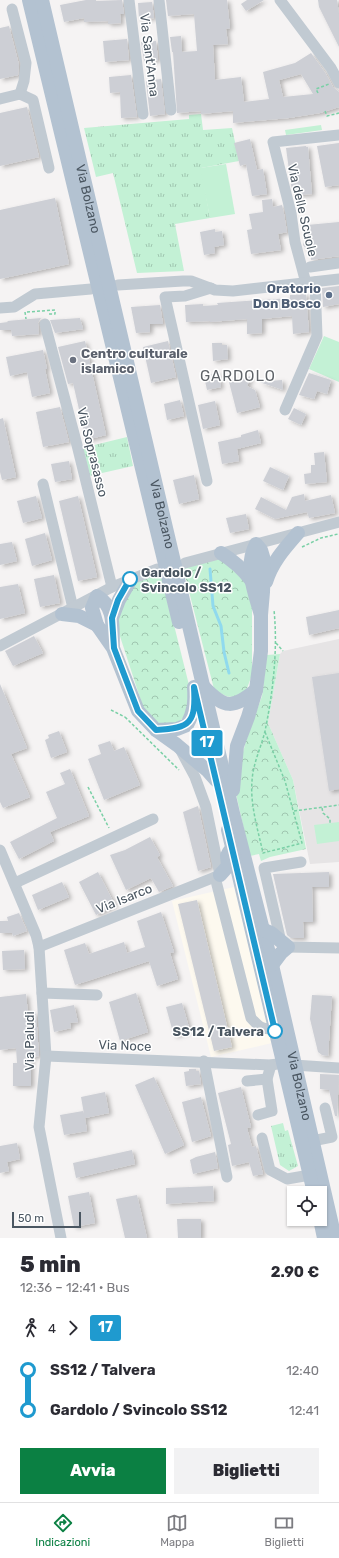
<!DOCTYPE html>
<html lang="it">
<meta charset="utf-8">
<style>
body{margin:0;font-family:Rubik,sans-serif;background:#f2f2f3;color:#2b2b33;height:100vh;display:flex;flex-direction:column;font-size:15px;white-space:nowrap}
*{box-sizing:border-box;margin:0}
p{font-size:13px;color:#7c7c81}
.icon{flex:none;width:22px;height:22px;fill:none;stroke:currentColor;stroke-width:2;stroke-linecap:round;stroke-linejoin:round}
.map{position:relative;height:1238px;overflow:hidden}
.details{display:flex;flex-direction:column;background:#fff;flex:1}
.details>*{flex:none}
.badge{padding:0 8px;border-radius:3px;font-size:14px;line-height:26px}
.fabs{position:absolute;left:287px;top:1186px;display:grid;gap:8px}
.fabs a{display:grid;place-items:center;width:40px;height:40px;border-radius:0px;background:#fff;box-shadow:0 1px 3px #0004;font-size:20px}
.scale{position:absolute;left:12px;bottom:10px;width:69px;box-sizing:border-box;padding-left:4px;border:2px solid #4a5661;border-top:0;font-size:11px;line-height:14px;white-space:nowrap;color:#4a5661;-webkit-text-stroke:3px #fff;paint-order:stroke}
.map>.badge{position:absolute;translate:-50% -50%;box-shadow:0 0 0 2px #fff}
.legs{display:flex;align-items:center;gap:6px;height:44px;padding:0 20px;font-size:13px}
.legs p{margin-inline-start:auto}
.summary{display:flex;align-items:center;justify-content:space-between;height:68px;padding:0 20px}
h1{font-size:22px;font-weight:800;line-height:30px}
.cta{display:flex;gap:8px;margin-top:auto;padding:8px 20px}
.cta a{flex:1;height:46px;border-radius:0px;background:#0b8043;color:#fff;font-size:16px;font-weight:800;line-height:46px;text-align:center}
.cta a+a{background:#f2f2f3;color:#2b2b33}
ul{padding:0 20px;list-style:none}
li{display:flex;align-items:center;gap:14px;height:40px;font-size:15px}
li i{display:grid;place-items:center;width:6px;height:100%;margin:0 5px;background:currentColor}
li i::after{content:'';width:10px;height:10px;margin:-5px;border:3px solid;border-radius:50%;background:#fff}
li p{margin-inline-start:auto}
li:first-child i{background:linear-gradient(#0000 50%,currentColor 0)}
li:last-child i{background:linear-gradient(currentColor 50%,#0000 0)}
.tabs{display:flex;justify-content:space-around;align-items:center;height:56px;border-top:1px solid #e1e1e2;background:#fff;font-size:11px;color:#7c7c81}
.tabs a{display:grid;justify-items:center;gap:2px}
.tabs .on{color:#0b8043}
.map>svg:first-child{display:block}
.commercial{fill:#fdf9ef}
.education{fill:#e6e4e5}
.grass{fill:url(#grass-tufts)}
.forest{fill:url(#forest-crowns)}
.pitch{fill:#c3f1d5}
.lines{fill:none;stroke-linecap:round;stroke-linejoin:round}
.stream{stroke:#90daee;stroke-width:3}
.building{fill:#cdcfd5;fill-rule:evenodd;filter:url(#shadow)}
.path{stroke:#7ad0a6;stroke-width:1.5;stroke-dasharray:3 2;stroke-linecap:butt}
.minor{stroke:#c1cad2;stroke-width:11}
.major{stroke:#b3c2d1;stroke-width:14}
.line-1-casing{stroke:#fff;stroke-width:9}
.line-1{stroke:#1f9acf;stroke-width:6}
.service-dot{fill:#5c6f8a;stroke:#fff;stroke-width:1.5}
.worship-dot{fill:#6b7280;stroke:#fff;stroke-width:1.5}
.stop-1-dot{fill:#fff;stroke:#1f9acf;stroke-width:2}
.labels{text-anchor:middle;stroke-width:3;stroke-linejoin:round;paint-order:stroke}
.street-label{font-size:13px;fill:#4a5661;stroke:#fff}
.service-label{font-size:13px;font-weight:bold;fill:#4e5e75;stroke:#fff;text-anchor:end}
.worship-label{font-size:13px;font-weight:bold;fill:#5b616d;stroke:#fff;text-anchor:start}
.stop-label{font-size:13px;font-weight:bold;fill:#4a5661;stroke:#fff;text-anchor:start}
.quarter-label{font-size:15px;letter-spacing:1px;fill:#5f6368;stroke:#fff}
</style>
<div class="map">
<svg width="339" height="1238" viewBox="0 0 339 1238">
<defs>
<pattern id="grass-tufts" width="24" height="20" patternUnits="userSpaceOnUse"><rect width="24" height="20" fill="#c3f1d5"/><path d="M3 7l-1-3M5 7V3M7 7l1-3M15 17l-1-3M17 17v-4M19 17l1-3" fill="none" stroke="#a0c6b0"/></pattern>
<pattern id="forest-crowns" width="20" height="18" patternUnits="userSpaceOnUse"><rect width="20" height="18" fill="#c3f1d5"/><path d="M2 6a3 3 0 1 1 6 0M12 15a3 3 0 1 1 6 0" fill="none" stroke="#a0c6b0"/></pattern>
<filter id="shadow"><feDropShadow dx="3" dy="2" stdDeviation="2" flood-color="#0004"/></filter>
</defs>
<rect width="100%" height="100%" fill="#f5f3f3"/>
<polygon class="commercial" points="234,887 272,1043 211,1057 172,901"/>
<polygon class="education" points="339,639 339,862 310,864 293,780 268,723 280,654 283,651"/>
<g class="grass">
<polygon points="201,114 203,130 232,128 239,161 201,168 210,218 175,224 184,271 137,273 113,173 96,177 84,128 189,119 189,115"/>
<polygon points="127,437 133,466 89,476 82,448"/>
<polygon points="283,1123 285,1131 288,1130 298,1166 289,1171 280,1165 271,1126"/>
</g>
<g class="forest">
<path d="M220,558L249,585L252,602V675L246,691C230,699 229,699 214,689L183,568Z"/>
<path d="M161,573L191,693C188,711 188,718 171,726L156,722L144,710L114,618L133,584Z"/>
<polygon points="280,654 268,723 293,780 306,849 270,857 261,861 259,854 250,856 236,794 239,767 246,741 262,696 267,655"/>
</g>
<g class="pitch">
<polygon points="321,125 322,130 286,135 285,130"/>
<polygon points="226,164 235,214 210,218 200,168"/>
<polygon points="324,336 339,342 339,382 309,369"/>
<polygon points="339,822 339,841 317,844 314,825"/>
</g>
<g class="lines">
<polyline class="stream" points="210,569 213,606 221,626 224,652 229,673"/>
</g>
<g class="building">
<polygon points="86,0 96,0 96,1 122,0 124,14 120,14 121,23 108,24 108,21 84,22 84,18 64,22 60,5"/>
<path d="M166,0H227L230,28L226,29L228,44L213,45L215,80L241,77L244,102L269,99L263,72L295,63L311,53L326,74L333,87L339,92V107L320,113L289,118L233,123V111L201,114V111L177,113L173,52H172L170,37L181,36L182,52L197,51L194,14L168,16ZM301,74L313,94L283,97L279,80Z"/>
<polygon points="247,0 264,0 246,11 241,4"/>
<polygon points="318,0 337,0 339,14 339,47 319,7"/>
<polygon points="152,2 154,18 139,19 138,3"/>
<polygon points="9,26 19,65 18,75 0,79 0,28"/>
<polygon points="127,39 129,60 105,62 103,41"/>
<polygon points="156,41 158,60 144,61 141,42"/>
<polygon points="131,75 137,117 121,118 120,92 110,93 109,77"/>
<polygon points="161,79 165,114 150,116 146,81"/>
<polygon points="27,107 39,157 0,166 0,113"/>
<polygon points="250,139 257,170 263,169 267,194 252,196 246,164 240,166 234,143"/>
<polygon points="339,143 339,185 325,187 317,146"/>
<polygon points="306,146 306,147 308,147 312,194 295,195 295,189 292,189 291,185 286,148"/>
<polygon points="55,198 69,264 0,279 0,210"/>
<polygon points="272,199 273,207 282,205 284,214 287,232 278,234 281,250 251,254 247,230 252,229 249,214 263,212 262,200"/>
<polygon points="339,222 339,256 311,260 310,251 307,250 303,245 304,242 308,237 307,225"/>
<polygon points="215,229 215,232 222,231 224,245 214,247 215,253 204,255 200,232"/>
<polygon points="339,286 339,304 323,307 322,288"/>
<polygon points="306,294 309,332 293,334 292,316 262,319 262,333 247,334 247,319 210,322 210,321 186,322 185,305 203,304 203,306 218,305 217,303 290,298 290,295"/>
<polygon points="160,305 163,324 150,324 150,332 136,333 131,307"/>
<polygon points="41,318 38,323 39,334 12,336 11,330 0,330 0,323 8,322 7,321"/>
<polygon points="80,318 83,329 55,333 50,320"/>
<polygon points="85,341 106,435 86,440 73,383 68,384 58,347"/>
<polygon points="168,341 176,377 151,383 143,347"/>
<polygon points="212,343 222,343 222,345 227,345 228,359 213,361"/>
<polygon points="43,350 47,369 45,369 50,393 32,397 27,372 10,376 6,357"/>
<polygon points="218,373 221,387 207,390 204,376"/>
<polygon points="309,373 331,380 327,394 317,391 314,399 299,395"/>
<polygon points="251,376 247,386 255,390 260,407 237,413 229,382"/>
<polygon points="282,380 283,390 259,382"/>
<polygon points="180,400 184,416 167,420 164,404"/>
<polygon points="215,401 220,425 203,429 198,405"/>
<polygon points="60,407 69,442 43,447 36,412"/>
<polygon points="294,408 306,414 301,425 288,419"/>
<polygon points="3,418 16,477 2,480 0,472 0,419"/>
<polygon points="258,430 261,443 237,449 239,461 222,464 218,442 241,437 241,435"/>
<polygon points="324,452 327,482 305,484 304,474 311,473 311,465 315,465 314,453"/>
<polygon points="69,461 72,479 55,482 51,464"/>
<polygon points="270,467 289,476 283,490 263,481"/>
<polygon points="194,475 199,499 179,504 173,480"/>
<polygon points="304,494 305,501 331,495 335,513 309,518 307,512 275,519 255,509 261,497 286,510 292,497"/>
<polygon points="36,496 42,518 23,523 17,501"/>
<polygon points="78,496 97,577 78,581 59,501"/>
<polygon points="246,514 249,529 230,533 226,518"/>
<polygon points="45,533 52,560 32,566 25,539"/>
<polygon points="12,542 17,561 0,565 0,544"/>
<polygon points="54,575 60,603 40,607 34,579"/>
<polygon points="18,584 25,613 0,619 0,587"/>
<polygon points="339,610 339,628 309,635 306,617"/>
<polygon points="34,636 43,653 13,666 5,651"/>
<polygon points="339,673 339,789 329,791 312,677"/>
<polygon points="0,684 27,748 11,754 30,797 3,808 0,802"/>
<polygon points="59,731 67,752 51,758 45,740 49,738 48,735"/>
<polygon points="110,741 114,751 124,747 140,785 104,800 88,759 101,754 98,745"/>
<polygon points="70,769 89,816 50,832 54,841 19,859 10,842 57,818 46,792 65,784 60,773"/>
<polygon points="198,806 211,867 198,871 183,812"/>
<polygon points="150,837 160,855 157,857 173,886 159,892 151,878 126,890 110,855 125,850"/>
<polygon points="98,872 115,905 96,915 79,882"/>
<polygon points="329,872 329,887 312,887 313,922 303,922 304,938 291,938 287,935 273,874"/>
<polygon points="62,882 69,897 38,910 32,895"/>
<polygon points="197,900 232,1047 214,1051 178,904"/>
<polygon points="161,912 174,952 170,953 178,979 157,986 149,961 75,985 64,950 85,943 89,954 124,942 127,953 145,947 137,921"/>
<polygon points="19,913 27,931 13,936 12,933 0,933 0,921 8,921 7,917"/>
<polygon points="24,950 25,969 3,970 2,951"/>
<polygon points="136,993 148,1032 120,1041 109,1002"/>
<polygon points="26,994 28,1013 36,1012 39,1056 31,1057 31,1086 13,1086 13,1063 17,1063 16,1048 0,1050 0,997"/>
<polygon points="312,995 332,996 328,1056 322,1055 318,1052 310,1019"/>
<polygon points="182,1003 190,1031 174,1036 166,1007"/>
<polygon points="74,1005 78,1022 70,1023 71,1028 54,1032 50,1010"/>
<polygon points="189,1069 196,1069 196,1071 199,1071 201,1084 186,1086 184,1072 189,1071"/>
<polygon points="320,1074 339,1075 337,1116 335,1116 329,1090 320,1089"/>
<polygon points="154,1077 184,1145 165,1154 135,1085"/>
<polygon points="241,1087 251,1127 247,1128 252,1147 256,1146 263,1174 253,1176 249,1162 232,1166 228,1145 231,1144 218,1093"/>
<polygon points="105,1092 109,1113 85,1118 87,1131 64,1135 60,1115 83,1111 84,1114 81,1097"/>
<polygon points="201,1097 211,1136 192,1142 182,1102"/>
<polygon points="17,1143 20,1159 7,1162 9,1171 0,1173 0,1146"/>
<polygon points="132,1150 135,1164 76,1178 73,1163"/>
<polygon points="215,1152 218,1168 193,1174 190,1160 196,1157"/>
<polygon points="213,1186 214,1201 166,1204 166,1188"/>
<polygon points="89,1192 95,1223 74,1227 68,1196"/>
<polygon points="137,1195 147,1238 125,1238 116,1199"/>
<polygon points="177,1219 201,1219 201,1238 178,1238"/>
</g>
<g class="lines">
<g class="path">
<polyline points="318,93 316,89 329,84"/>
<polyline points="325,111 327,116 339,113"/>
<polyline points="25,312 26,319"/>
<polyline points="27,312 55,310 55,314 49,314"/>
<polyline points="302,547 321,538 338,534 338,533"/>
<polyline points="276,643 283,651"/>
<polyline points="111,710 125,717"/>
<polyline points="125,717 179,770"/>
<path d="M265,732L285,781L302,843L263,853C258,830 250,805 252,781C253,763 261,748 265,731C273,692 278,650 274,610"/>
<polyline points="88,787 109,828"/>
<polyline points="322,808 323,813 330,819 330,823"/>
<polyline points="294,811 339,805"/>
</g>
<g class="minor">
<polyline points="129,0 143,114"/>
<polyline points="159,0 171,110"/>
<polyline points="280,0 331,68 339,83"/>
<polyline points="12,9 26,63 24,81 20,94"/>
<polyline points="20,94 33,100 49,168"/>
<polyline points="0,99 20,94"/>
<polyline points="310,267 339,263"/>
<polyline points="306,283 295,242 291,213 273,142 339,135"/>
<polyline points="118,285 183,281 191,281 215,290 233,291 339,279"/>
<polyline points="0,308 14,307 35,294 91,289"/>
<polyline points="45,324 77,445 112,587"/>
<polyline points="285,410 317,336 315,282"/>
<polyline points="207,481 165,297 185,296 211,288"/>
<polyline points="43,484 73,608"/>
<polyline points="185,563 339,522"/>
<polyline points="0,646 112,587 157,569"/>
<polyline points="0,850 36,935 39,947 46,1056 39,1127 61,1238"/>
<path d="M215,877L251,1018C258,1026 263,1031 274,1028"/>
<polyline points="15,883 153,819"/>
<polyline points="281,942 264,868 301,862"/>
<polyline points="39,947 220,875 206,807 195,777 180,749"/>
<polyline points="288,947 339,948"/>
<polyline points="42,993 97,995"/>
<polyline points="46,1056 271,1065 283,1063"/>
<polyline points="204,1061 227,1177"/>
<polyline points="294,1065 339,1068"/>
<polyline points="247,1081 267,1079"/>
<polyline points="258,1115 272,1111 267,1079 271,1065"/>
<polyline points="262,1138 270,1170 287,1179 310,1175"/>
<polyline points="312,1141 332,1137 325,1108"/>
</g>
<g class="major">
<polyline points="29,0 179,622"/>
<path id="s1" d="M42,0L233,813L272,965L335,1238"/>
<path d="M221,553C234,561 242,568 251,580"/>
<path d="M266,582C272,562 285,548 298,533"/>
<polyline points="62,614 79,616 97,625"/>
<polyline points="112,618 119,600 131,579"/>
<path d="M113,648C112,628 116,607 97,596L92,608L97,625L113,648L138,711L156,730L177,745L208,771L216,780"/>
<path d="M204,687C225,709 233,709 256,690"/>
<path d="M156,730L177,729L187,725C194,712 195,702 194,687"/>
<path d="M233,790L237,746L248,717L256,690L261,651V615L263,592L264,560L261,550L256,544C244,567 254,591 261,615"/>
<polyline points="228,830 314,1193"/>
<polyline points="220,875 228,866 227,856 229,852"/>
<polyline points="264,930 271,933 288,947 281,953 272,965"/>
<polyline points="320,1219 324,1238"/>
</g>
</g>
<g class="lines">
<g class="line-1-casing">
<path id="line-1" d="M130,579L118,600L112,618L114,648L138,711L156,730C191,728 196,723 194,687L275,1031"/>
</g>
<use href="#line-1" class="line-1"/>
</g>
<circle class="service-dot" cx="329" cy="295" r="4"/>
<circle class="worship-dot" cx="73" cy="360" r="4"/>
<g class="stop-1-dot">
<circle cx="130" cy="579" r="7"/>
<circle cx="275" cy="1031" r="7"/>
</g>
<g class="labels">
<g class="street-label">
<text transform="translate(150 55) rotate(83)" y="5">Via Sant'Anna</text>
<text dy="5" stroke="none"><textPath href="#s1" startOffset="204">Via Bolzano</textPath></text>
<text transform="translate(303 210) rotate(77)" y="5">Via delle Scuole</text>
<text transform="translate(93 452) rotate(76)" y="5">Via Soprasasso</text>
<text dy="5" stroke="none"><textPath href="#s1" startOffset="528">Via Bolzano</textPath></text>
<text transform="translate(124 898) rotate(-22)" y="5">Via Isarco</text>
<text transform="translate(29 1041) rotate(-90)" y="5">Via Paludi</text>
<text transform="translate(125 1045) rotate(2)" y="5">Via Noce</text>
<text dy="5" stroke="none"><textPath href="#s1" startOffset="1116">Via Bolzano</textPath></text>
</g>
<g class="service-label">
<text x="321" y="293">Oratorio<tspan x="321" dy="15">Don Bosco</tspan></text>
</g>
<g class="worship-label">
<text x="81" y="358">Centro culturale<tspan x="81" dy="15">islamico</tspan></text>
</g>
<g class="stop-label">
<text x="141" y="577">Gardolo /<tspan x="141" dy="15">Svincolo SS12</tspan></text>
<text x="264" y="1036" text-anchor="end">SS12 / Talvera</text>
</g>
<g class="quarter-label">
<text x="238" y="381">GARDOLO</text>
</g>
</g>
</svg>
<div class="fabs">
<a><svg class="icon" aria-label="locate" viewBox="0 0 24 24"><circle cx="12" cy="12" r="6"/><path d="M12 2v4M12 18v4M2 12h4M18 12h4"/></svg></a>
</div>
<div class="scale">50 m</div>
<b class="badge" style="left:207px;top:743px;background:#1f9acf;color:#fff">17</b>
</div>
<section class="details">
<div class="summary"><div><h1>5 min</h1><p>12:36 – 12:41 · Bus</p></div><b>2.90 €</b></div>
<div class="legs"><svg class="icon" aria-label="walk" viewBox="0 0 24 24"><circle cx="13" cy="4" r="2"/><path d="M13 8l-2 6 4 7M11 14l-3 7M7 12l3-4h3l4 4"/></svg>4<svg class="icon" aria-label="forward" viewBox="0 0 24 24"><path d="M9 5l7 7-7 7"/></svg><b class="badge" style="background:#1f9acf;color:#fff">17</b></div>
<ul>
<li><i style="color:#1f9acf"></i><b>SS12 / Talvera</b><p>12:40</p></li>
<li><i style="color:#1f9acf"></i><b>Gardolo / Svincolo SS12</b><p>12:41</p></li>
</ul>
<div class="cta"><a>Avvia</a><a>Biglietti</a></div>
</section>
<nav class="tabs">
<a class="on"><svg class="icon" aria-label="directions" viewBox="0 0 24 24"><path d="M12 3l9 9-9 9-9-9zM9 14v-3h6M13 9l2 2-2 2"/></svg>Indicazioni</a>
<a><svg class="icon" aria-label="map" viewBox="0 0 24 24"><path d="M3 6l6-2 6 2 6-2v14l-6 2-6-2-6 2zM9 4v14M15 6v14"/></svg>Mappa</a>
<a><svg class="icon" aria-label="tickets" viewBox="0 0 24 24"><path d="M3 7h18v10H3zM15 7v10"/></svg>Biglietti</a>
</nav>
